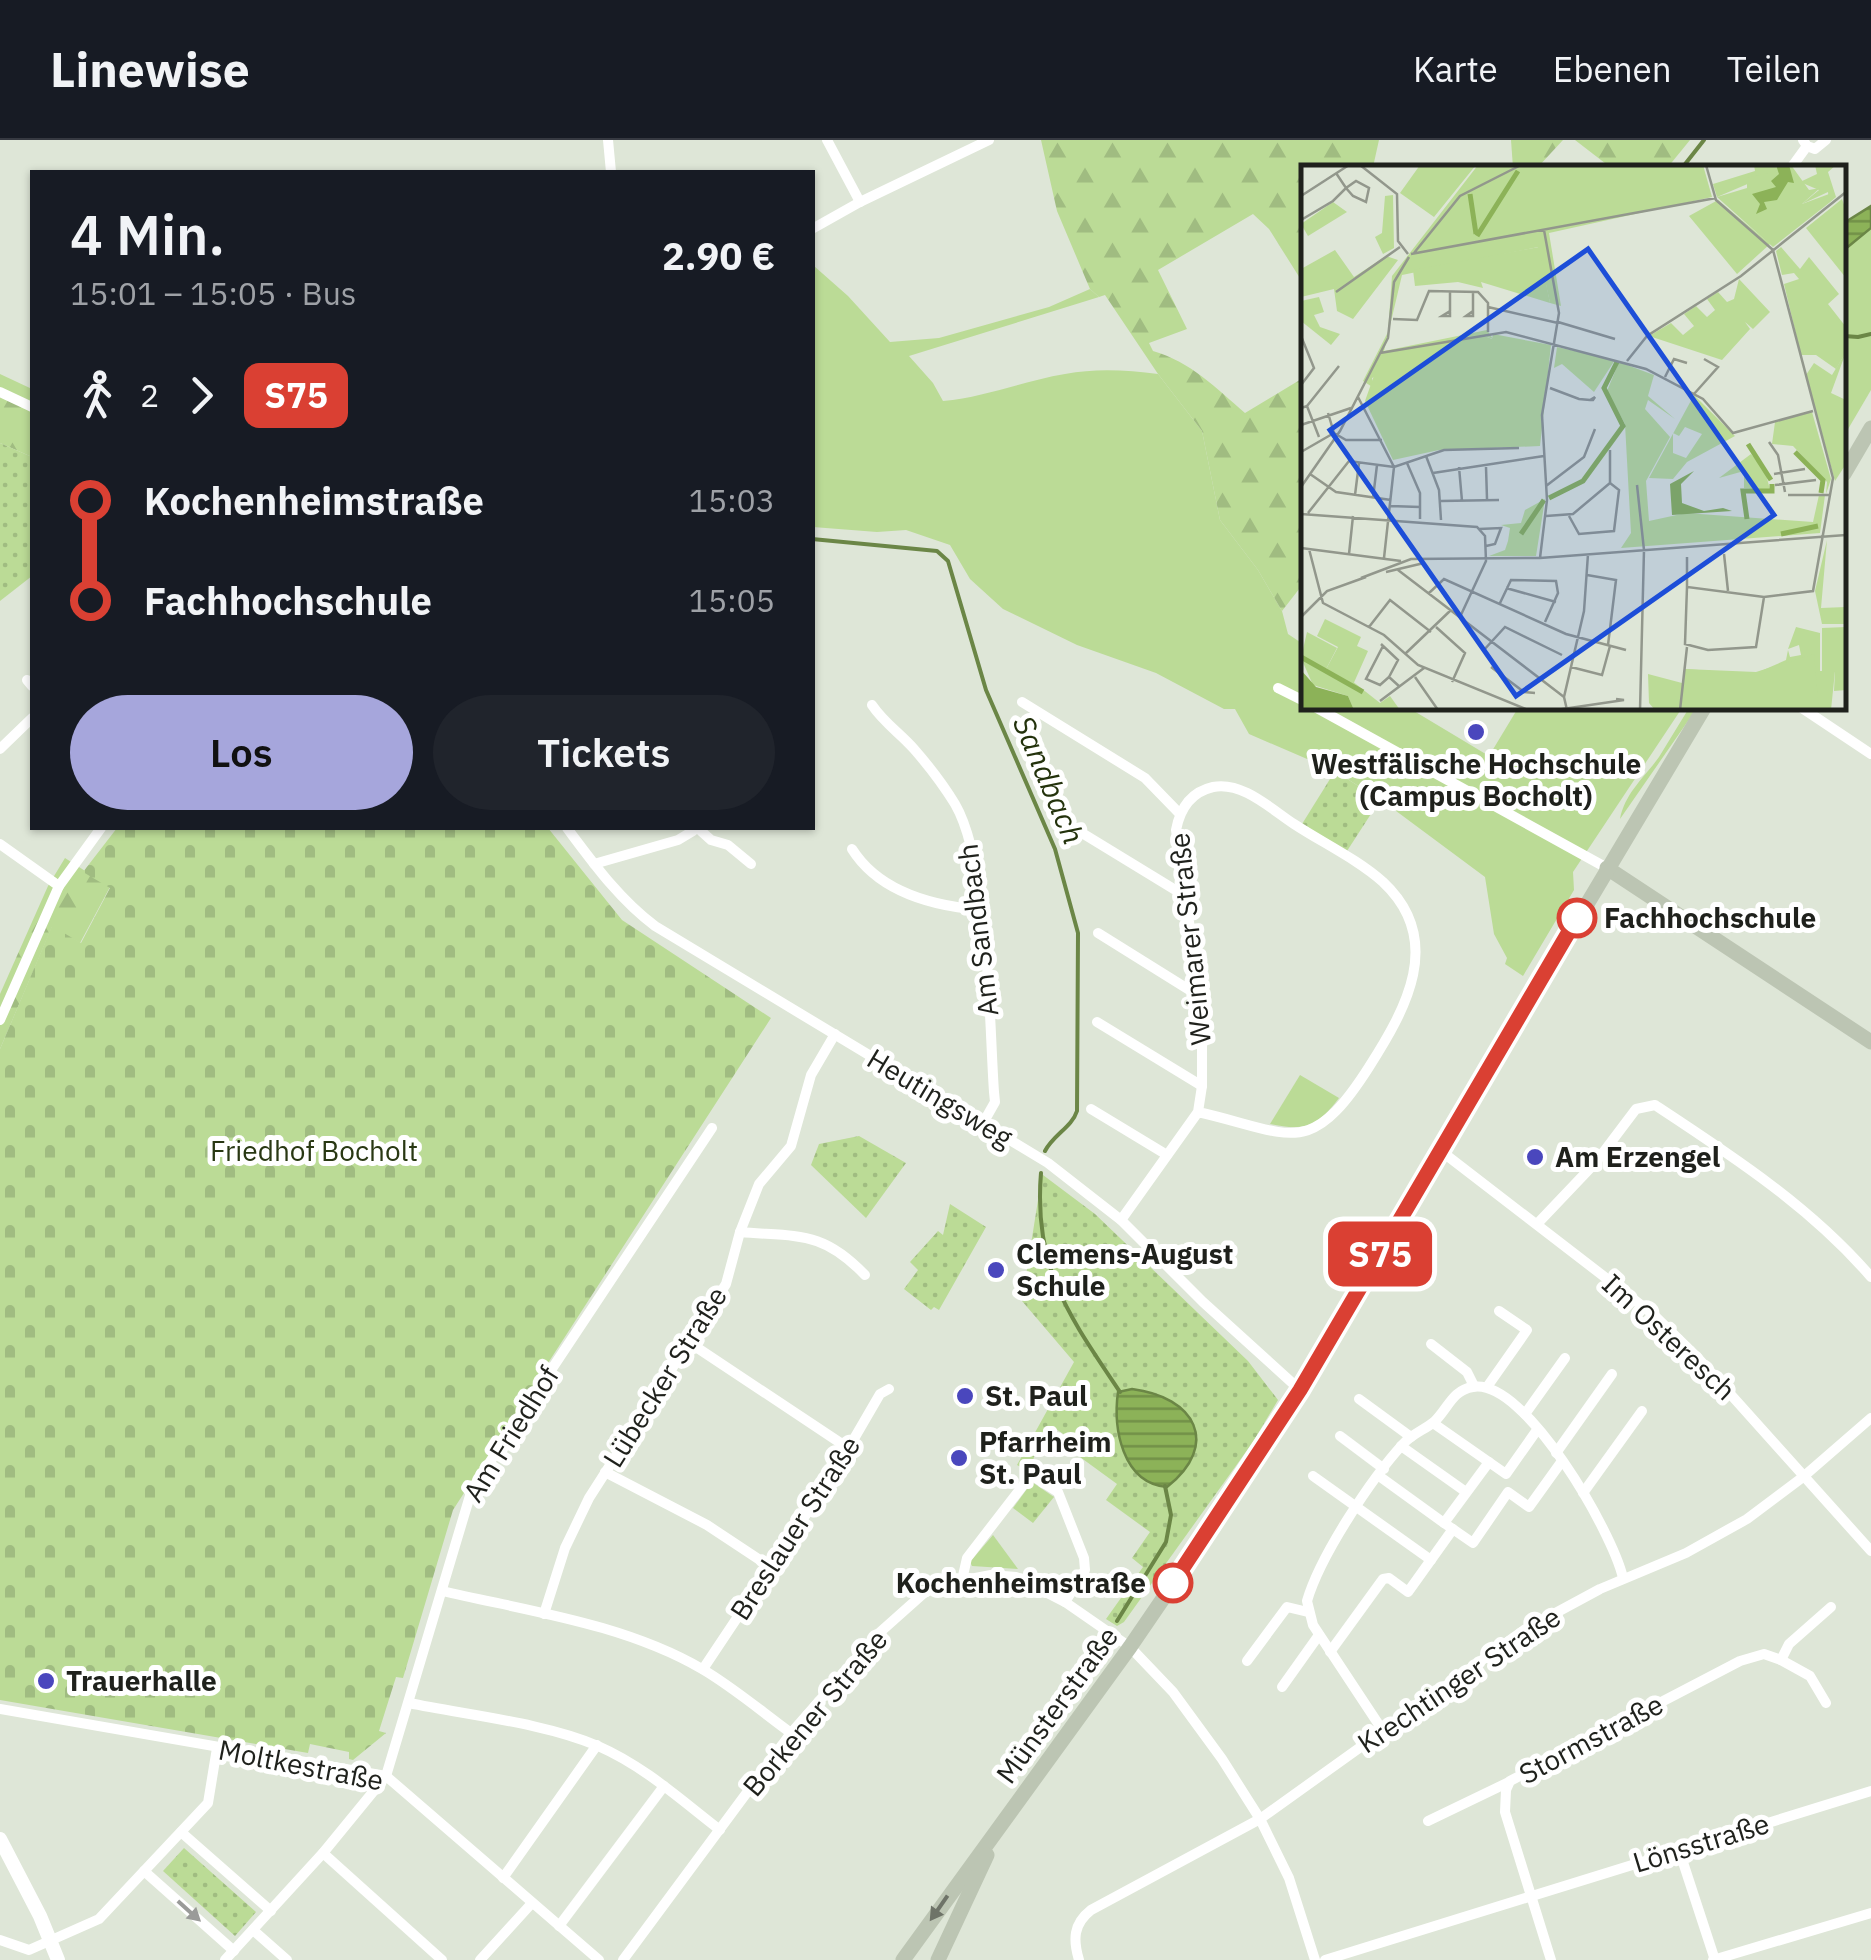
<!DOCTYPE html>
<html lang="de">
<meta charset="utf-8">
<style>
body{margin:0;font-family:"IBM Plex Sans",sans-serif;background:#20242c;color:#f1f3f6;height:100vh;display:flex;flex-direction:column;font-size:38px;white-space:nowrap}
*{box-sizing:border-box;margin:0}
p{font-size:32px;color:#9ea1a6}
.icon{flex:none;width:55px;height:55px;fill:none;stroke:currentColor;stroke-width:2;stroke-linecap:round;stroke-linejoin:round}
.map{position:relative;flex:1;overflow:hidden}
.panel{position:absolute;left:30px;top:30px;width:785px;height:660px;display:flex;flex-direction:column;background:#171b24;border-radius:0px;box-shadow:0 2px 8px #0004}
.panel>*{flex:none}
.badge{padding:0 20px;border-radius:15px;font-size:35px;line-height:65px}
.map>.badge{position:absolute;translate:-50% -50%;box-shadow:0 0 0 5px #fff}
.legs{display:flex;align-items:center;gap:15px;height:110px;padding:0 40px;font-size:32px}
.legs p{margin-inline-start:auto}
.head{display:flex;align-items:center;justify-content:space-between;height:170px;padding:0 40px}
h1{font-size:55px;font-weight:600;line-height:75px}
.primary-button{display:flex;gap:20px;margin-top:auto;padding:20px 40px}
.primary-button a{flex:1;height:115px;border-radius:60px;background:#a6a6dc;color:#111;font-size:40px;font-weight:600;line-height:115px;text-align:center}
.primary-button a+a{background:#20242c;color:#f1f3f6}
ul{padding:0 40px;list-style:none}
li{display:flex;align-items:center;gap:35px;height:100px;font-size:38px}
li i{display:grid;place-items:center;width:15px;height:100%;margin:0 12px;background:currentColor}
li i::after{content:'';width:25px;height:25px;margin:-12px;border:8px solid;border-radius:50%;background:#171b24}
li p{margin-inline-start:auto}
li:first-child i{background:linear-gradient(#0000 50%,currentColor 0)}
li:last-child i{background:linear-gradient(currentColor 50%,#0000 0)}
header{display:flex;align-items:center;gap:60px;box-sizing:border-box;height:140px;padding:0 50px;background:#171b24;border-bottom:2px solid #363941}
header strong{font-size:48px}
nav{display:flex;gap:55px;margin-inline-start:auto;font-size:35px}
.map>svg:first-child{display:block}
.grass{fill:#bbdb96}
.forest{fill:url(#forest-firs)}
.cemetery{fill:url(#cemetery-stones)}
.park{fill:url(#park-dots)}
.water{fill:url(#water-rules);stroke:#6b8646;stroke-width:2.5}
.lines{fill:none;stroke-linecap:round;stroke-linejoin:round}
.stream{stroke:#6b8646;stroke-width:4}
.minor{stroke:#fff;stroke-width:10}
.tertiary{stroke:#fff;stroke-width:14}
.secondary{stroke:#bcc5b3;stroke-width:15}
.oneway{fill:#6e7368}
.oneway2{fill:#9a9b99}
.line-1-casing{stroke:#fff;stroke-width:22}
.line-1{stroke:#da4033;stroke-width:15}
.poi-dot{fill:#4a47bd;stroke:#fff;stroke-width:4}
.stop-1-dot{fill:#fff;stroke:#da4033;stroke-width:5}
.labels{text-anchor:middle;stroke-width:10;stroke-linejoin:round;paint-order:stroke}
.poi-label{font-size:28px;font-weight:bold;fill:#1f211c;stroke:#fff;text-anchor:start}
.stop-label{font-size:28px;font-weight:bold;fill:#1f211c;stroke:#fff;text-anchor:start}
.street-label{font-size:28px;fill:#1f211c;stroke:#fff}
.park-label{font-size:28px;fill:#293813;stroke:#fff}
.water-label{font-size:30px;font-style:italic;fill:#23320c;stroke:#fff}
.inset-river{fill:none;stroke:#8cb258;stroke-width:5}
.inset-road{fill:none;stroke:#92978c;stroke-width:2.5}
.view{fill:#1d4ed8;fill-opacity:0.15;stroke:#1d4ed8;stroke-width:5}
.inset-edge{fill:none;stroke:#1f211c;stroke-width:5}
</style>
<header>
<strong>Linewise</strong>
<nav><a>Karte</a><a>Ebenen</a><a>Teilen</a></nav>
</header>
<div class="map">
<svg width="1871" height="1820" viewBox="0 0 1871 1820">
<defs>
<pattern id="forest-firs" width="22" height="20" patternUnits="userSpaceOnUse" patternTransform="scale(2.5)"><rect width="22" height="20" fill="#bbdb96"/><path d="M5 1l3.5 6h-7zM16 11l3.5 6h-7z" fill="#a0bc81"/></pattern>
<pattern id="cemetery-stones" width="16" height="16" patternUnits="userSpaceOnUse" patternTransform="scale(2.5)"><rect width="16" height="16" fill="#bbdb96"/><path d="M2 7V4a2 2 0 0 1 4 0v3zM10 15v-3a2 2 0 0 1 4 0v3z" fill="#a0bc81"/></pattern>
<pattern id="park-dots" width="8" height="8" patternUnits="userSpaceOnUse" patternTransform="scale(2.5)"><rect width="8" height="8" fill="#bbdb96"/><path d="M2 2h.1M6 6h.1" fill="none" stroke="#a0bc81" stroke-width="1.8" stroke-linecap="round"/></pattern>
<pattern id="water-rules" width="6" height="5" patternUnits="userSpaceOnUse" patternTransform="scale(2.5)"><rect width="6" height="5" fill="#8cb258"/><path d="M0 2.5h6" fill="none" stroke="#729048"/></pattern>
</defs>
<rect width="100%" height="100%" fill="#dee6d7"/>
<g class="grass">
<polygon points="1871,88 1871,250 1844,296 1844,110"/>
<path d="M812,118L814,126L848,156L890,202L939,198L1049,167L1090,149L1099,157L909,216L933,243L943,261C986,257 1023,241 1065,234C1096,228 1127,230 1158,234L1202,291L1220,380L1258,430L1282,471L1288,494L1303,504L1304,568H1409L1489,616L1518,568H1682L1573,732L1574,750L1523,836L1505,824L1507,818L1494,794L1485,737L1388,665L1335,631L1249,594L1235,569H1224L1156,533L1077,505L1003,469L970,439L950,405L906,390L877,392L813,387Z"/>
<path d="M1689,568H1697L1620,679C1625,653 1644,638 1659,617C1669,601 1679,584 1689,568Z"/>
<path d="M1300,935L1339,958C1316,988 1304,991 1270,984Z"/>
<polygon points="993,1395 1018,1429 972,1426 970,1422"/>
</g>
<g class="forest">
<path d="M1041,0H1379L1373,27L1304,28L1303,143L1269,89L1253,74L1158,130L1187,189L1149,203L1153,211C1191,222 1216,248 1245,273L1303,238V444L1282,471L1258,430L1220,380L1202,291L1158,234L1105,155L1099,157L1090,149L1057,71Z"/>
<polygon points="1511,0 1563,0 1538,27 1513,28"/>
<polygon points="1575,0 1690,0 1668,27 1610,27"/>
<polygon points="0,234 32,249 32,317 0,303"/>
<polygon points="65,718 110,747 80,803 52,787 0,909 0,854 48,746"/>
</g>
<polygon class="cemetery" points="117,688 548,688 622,780 771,878 453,1370 403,1538 396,1537 379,1591 386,1593 353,1620 349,1619 349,1612 310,1604 308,1613 0,1560 0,909 52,786 81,803 110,748 83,732"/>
<g class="park">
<polygon points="0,303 32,317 32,436 0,461"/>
<polygon points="1335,631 1380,660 1347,711 1302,684"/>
<polygon points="859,996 906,1023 866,1078 811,1025 819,1004"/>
<polygon points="1039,1032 1095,1074 1248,1221 1278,1260 1253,1302 1124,1482 1117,1486 1106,1479 1143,1427 1132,1418 1150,1392 1106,1360 1117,1344 1080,1317 1085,1309 1056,1289 1034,1317 1030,1332 1017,1325 1074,1222 1022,1161 1038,1060"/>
<polygon points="950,1064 986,1087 939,1170 934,1167 931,1170 904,1149 918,1130 910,1122 938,1091 943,1095"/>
<polygon points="1032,1342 1054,1357 1033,1383 1013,1368"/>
<polygon points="184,1708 256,1772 235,1796 163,1731"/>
</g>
<g class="water">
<polygon points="1871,66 1871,88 1844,110 1844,83"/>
<path d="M1132,1249C1195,1257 1221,1304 1167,1347C1122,1343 1113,1288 1118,1252Z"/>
</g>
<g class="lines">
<g class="stream">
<polyline points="1682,28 1704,0"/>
<polyline points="1844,196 1858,197 1871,194"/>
<path d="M812,399L937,411L948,421L986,550L1055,709L1078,793L1077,971C1072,987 1053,995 1045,1011"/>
<path d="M1041,1033C1033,1129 1070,1177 1120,1252"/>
<polyline points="1117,1481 1166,1402 1171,1375 1165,1346"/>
</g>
<g class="minor">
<polyline points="608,0 611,32"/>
<polyline points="827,0 860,62"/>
<polyline points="1803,0 1807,6 1815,9 1826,0"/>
<polyline points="1791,28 1807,6"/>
<polyline points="812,89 860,62 989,0"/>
<polyline points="0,252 32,267"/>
<polyline points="27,540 32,546"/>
<polyline points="1278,548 1304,561"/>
<polyline points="1022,562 1145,638 1179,673"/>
<path d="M872,565C884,583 900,593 914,609C928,625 944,646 955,664C989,722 989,881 994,952L995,962L982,985"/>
<polyline points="1317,568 1607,728"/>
<polyline points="1802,568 1871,614"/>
<polyline points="0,609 32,578"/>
<polyline points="1064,682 1177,751 1185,753"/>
<path d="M567,688C594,724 619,759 655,786L1048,1023L1121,1080L1203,1162L1300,1250"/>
<polyline points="701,691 711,700 728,705 751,724"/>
<polyline points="0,704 59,746"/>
<path d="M852,709C879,752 933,766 981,770"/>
<polyline points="594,724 678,700 693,691"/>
<polyline points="1098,793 1199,856"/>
<polyline points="0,880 59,746 101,688"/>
<polyline points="1097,882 1202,946"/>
<polyline points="1091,969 1167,1015"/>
<polyline points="1441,1011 1654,1175 1698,1218 1871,1411"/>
<path d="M1121,1080L1198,972L1202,946V874L1176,690C1180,669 1191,652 1213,647C1242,641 1271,669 1294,684C1323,703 1357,719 1383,742C1445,800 1406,869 1369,927C1309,1021 1291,993 1198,972"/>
<path d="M1538,1083L1596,1022L1636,969L1655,965C1731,1015 1811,1067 1871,1137"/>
<path d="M740,1092C798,1097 822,1090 865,1135"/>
<polyline points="690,1203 848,1308"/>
<polyline points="1431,1204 1467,1232 1474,1246"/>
<polyline points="1487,1247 1527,1190 1499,1171"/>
<polyline points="1359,1259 1411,1297"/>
<polyline points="1525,1274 1565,1218"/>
<polyline points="1433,1283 1506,1334 1537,1290"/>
<polyline points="1340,1296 1384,1329"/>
<polyline points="1401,1306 1466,1352"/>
<polyline points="1556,1313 1612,1234"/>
<polyline points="605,1332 707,1385 772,1428"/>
<polyline points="1313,1336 1431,1420"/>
<polyline points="1379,1336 1444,1383 1489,1322"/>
<polyline points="1583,1353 1642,1271"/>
<polyline points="1444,1383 1473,1403 1508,1352 1529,1367 1562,1321"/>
<polyline points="962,1440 967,1418 1031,1335 1058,1352 1084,1418 1085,1430 1065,1462"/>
<path d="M442,1451C528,1471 625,1484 702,1529C733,1547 762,1572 791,1593"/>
<polyline points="544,1474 565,1408 589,1358 726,1144 740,1092 759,1044 791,1006 811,935 835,894"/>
<polyline points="1330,1512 1383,1439 1389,1438 1408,1452 1453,1389"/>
<polyline points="1781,1520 1810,1536 1826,1563"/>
<polyline points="1247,1521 1287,1467 1308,1472"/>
<polyline points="703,1529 837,1328 880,1254 889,1249"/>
<polyline points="1282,1547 1319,1495"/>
<path d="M409,1563C467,1575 545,1583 598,1606C644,1626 681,1660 720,1690"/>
<polyline points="0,1569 386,1636 599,1820"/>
<path d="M1383,1591L1313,1485L1307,1461C1320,1416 1371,1339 1403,1304C1412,1294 1424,1290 1434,1282C1448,1269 1452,1250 1473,1247C1525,1238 1613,1393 1623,1438"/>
<polyline points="1428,1681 1509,1642"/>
<polyline points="181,1692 271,1771"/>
<polyline points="1679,1710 1715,1820"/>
<polyline points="323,1713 442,1820"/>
<polyline points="144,1731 234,1811"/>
<polyline points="503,1738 597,1605"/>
<polyline points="559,1786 664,1646"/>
<polyline points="253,1790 287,1820"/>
<polyline points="0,1800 29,1810 99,1779 208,1663 217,1608"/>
<polyline points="225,1820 323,1713 386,1636 472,1349 712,988"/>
<polyline points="480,1820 532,1763"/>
<polyline points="623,1820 791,1593 878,1494 924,1453 944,1444 991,1435 1016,1437 1065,1462 1130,1507 1173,1552 1222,1619 1260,1679 1289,1738 1315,1820"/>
<path d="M1079,1820C1073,1800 1073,1784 1091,1770L1260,1679L1524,1490L1600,1449L1686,1413L1747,1379L1803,1337L1871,1278"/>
<polyline points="1325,1820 1871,1651"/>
<polyline points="1551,1820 1505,1672 1506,1650 1510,1641 1740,1521 1764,1514 1781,1520 1789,1504 1831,1467"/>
<polyline points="1713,1820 1871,1773"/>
</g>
<polyline class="tertiary" points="0,1699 40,1776 58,1820"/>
<g class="secondary">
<polyline points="1844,334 1871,288"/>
<polyline points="1607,728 1871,902"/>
<polyline points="903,1820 1130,1507 1240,1346 1704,568"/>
<polyline points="938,1820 987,1715"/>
</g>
</g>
<defs><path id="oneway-solid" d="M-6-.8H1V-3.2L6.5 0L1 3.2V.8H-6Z" transform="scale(2.5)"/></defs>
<use class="oneway" href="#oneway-solid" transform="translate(939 1768) rotate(125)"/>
<use class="oneway2" href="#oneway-solid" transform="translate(189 1771) rotate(42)"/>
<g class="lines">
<g class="line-1-casing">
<polyline id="line-1" points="1173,1443 1300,1250 1577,778"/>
</g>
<use href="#line-1" class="line-1"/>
</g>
<g class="poi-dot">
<circle cx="1476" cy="592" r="10"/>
<circle cx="1535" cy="1017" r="10"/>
<circle cx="996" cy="1130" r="10"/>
<circle cx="965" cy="1256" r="10"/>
<circle cx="959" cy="1318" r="10"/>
<circle cx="46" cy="1541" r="10"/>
</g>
<g class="stop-1-dot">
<circle cx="1577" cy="778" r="18"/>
<circle cx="1173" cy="1443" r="18"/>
</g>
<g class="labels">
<g class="poi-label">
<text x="1476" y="634" text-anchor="middle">Westfälische Hochschule<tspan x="1476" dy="32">(Campus Bocholt)</tspan></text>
<text x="1555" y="1027">Am Erzengel</text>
<text x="1016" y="1124">Clemens-August<tspan x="1016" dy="32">Schule</tspan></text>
<text x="985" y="1266">St. Paul</text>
<text x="979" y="1312">Pfarrheim<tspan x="979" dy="32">St. Paul</tspan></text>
<text x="66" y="1551">Trauerhalle</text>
</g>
<g class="stop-label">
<text x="1604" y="788">Fachhochschule</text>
<text x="1146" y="1453" text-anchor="end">Kochenheimstraße</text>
</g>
<g class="street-label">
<text transform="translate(978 790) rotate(-97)" y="10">Am Sandbach</text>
<text transform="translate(1190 799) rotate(-96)" y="10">Weimarer Straße</text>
<text transform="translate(940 958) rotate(31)" y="10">Heutingsweg</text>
<text transform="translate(1669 1197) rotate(43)" y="10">Im Osteresch</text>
<text transform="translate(665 1237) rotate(-58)" y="10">Lübecker Straße</text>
<text transform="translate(511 1294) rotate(-58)" y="10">Am Friedhof</text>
<text transform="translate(795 1388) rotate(-57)" y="10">Breslauer Straße</text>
<text transform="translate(1459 1540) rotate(-34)" y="10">Krechtinger Straße</text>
<text transform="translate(1057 1565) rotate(-54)" y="10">Münsterstraße</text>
<text transform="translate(815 1573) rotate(-50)" y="10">Borkener Straße</text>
<text transform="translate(1591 1599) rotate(-28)" y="10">Stormstraße</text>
<text transform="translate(301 1625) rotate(11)" y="10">Moltkestraße</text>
<text transform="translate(1701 1703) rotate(-17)" y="10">Lönsstraße</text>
</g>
<g class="park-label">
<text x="314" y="1021">Friedhof Bocholt</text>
</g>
<g class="water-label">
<text transform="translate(1048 640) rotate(67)" y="10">Sandbach</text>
</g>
</g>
<g transform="translate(1301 25)">
<rect width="545" height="545" fill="#dee6d7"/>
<path d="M514,0H535L527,7L535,32L528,38L527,27L501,39L518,25L499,17L516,9ZM32,37L46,47L7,71L0,59ZM480,82L499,104L508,92L538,129L527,139L545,162V187L535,204L515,190H500L483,119L498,114L493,108L481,110L475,86ZM34,85L53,112L85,91L97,95L52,154L36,146L33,124L0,132V104ZM438,114L469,147L452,164L444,157L449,164L421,195L348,171L370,158L382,170L393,161L383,149L395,141L406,152L414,145L406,134L417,127L426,137L433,134ZM18,132L23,147L13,150L19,162L39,169L30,180L0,156V136ZM256,182L314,195L293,227L261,199L253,203ZM318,197L353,210L347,231L374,254L347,235L344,244L369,272L345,316L348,356L385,348L512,357L518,330H524L519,368L320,383L330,368L324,259L306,226ZM526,375L520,443L545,442V459H521L514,426ZM24,454L60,472L56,481L67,486L51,522L23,508L37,482L16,471ZM545,462V525L533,526L534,507L521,506V463Z" fill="#bbdb96"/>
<path d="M177,0H402L411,32L248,68L260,141L249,138L237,82L101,110L83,186L186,165L192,174L181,170L71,213L73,223L62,216L87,167L91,111ZM453,0H475L477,6L416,32L412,19L454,6ZM541,34L545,45V113L505,63ZM417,35L469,79L436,109L388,51ZM545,187L530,228L545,235V299L534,316L505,210L513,198L531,210ZM393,230L434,271L386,297L372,314L348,313ZM384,262L401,269L385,293L372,288V268L378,271ZM511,247L530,314L525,329L526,317L492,281L471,279L474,257ZM450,289L464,305L469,325L443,323V306L418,313ZM495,462L519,468V506H534L530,545H354L348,538L347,509L381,518L384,504L453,509L485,495L487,485L489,492L500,490L498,480L487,484ZM6,467L36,483L23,508L0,493Z" fill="#bbdb96" fill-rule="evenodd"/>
<path d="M192,169L250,180L239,281L138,285L92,295L64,236L80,191L181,170L191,174Z" fill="#bbdb96"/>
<path d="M119,0L171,1L175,0L133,52L99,28ZM476,0H490L508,25L519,23L501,39L528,29V38L472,82L416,32L446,23V13L476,6ZM92,30L93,83L82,89L74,72L81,68L84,31ZM238,82L249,138L180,117L182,123L157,117L114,121L112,105ZM244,334L235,391H188L204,385L207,376L209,363L200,360L220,358L224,345ZM513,489L518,545H380L384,504L455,507ZM0,493L37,515L41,508L79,538L89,531L99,545H53L47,531L12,520Z" fill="#bbdb96"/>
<path d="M475,0H488L493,18L487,17L476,35L463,37L466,44L455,49L459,39L451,29L475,22L470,16L478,9ZM393,306L380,319L381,338L403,346L422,343L431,346L371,350L369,319ZM0,505L15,522L47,531L53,545L0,544Z" fill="#8cb258"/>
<path class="inset-river" d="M169,29L175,69M176,71L217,6M447,279L470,315M494,287L522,315L520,328M248,333L282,316L322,261L303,223L316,197M446,354L442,326H471V319M220,369L243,335M480,369L517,361M0,492L62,527"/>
<path class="inset-road" d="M59,0L96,29L97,76L107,89M405,0L415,35L472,85M0,31L48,0M0,55L32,36L45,23L55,16L68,23L65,37L52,31L45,23L35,8M113,88L159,31L220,0M110,89L415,33M35,127L99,82M149,127V146L141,151H149V146M172,128V146L165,151H172V146M187,142L257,158M92,154L116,155L128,126L177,127L187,138V167M257,157L314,174M0,171L13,203L0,220M79,188L205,167L345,204L402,234L432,268L512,246M326,196L346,171L440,111L545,27M364,212L373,194L386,198M249,223L278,234L289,235H292L294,232L289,235M393,229L417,202L403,194M57,232L93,302L83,393M6,241L38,201M0,243L6,241L18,272M27,248L33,268L45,275H81M0,260L50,243M468,277L477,290L484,327M0,287L33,268M125,291L138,325L140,355M106,298L119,328V354M158,302L161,336M185,302L186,334M132,308L243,291M9,309L35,327L90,335M473,309L504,304M309,318V285M336,320L343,385M474,320L515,315M245,321L283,292L294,264M0,322L39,266L87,173L93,117L108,92M54,330L58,298M487,330H530M72,333L76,300M140,336L198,335M89,341L119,342M7,348L48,296L93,302L143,285L218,283M0,349L176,362L184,371L185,396L159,452M245,351L272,349L309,318M268,351L278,369L313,366L318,325L309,318M178,364L200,363L194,379L185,381M0,383L100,396M8,384L22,438L83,470L117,500L227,545M48,389L52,351M423,389L427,426M386,392V422L463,432L512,426L532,313L472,85M239,393L246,335L241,250L258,148L243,65M97,405L263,532M85,407L123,398M286,410L315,415L307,480M60,413L110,394L239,393L545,370M386,422L384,479L407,485L455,482L463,432M205,423L255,437M128,428L143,414L265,469L325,485M199,438L210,415L255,416L257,428L244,457M0,452L26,426L65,412M68,462L89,435L130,467M135,462L164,488L151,517M80,479L97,495L88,512M82,481L65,514L79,520L88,512L99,522M182,486L204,462L261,490M104,489L150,445M190,502L223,527L234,528M270,502L301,510L309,481M114,512L137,545M79,536L123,503M255,545L323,535L315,534M266,545L263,532L283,446L287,389M339,545L343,385M379,545L386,482"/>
<path class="view" d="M287,84L473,350L215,531L29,265Z"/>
<rect width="545" height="545" class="inset-edge"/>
</g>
</svg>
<b class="badge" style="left:1380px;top:1114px;background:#da4033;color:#fff">S75</b>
<section class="panel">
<div class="head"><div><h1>4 Min.</h1><p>15:01 – 15:05 · Bus</p></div><b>2.90 €</b></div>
<div class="legs"><svg class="icon" aria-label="walk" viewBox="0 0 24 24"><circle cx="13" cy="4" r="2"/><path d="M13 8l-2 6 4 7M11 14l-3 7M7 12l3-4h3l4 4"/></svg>2<svg class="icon" aria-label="forward" viewBox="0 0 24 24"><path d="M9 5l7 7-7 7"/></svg><b class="badge" style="background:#da4033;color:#fff">S75</b></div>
<ul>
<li><i style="color:#da4033"></i><b>Kochenheimstraße</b><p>15:03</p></li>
<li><i style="color:#da4033"></i><b>Fachhochschule</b><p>15:05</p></li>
</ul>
<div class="primary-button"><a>Los</a><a>Tickets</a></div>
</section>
</div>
